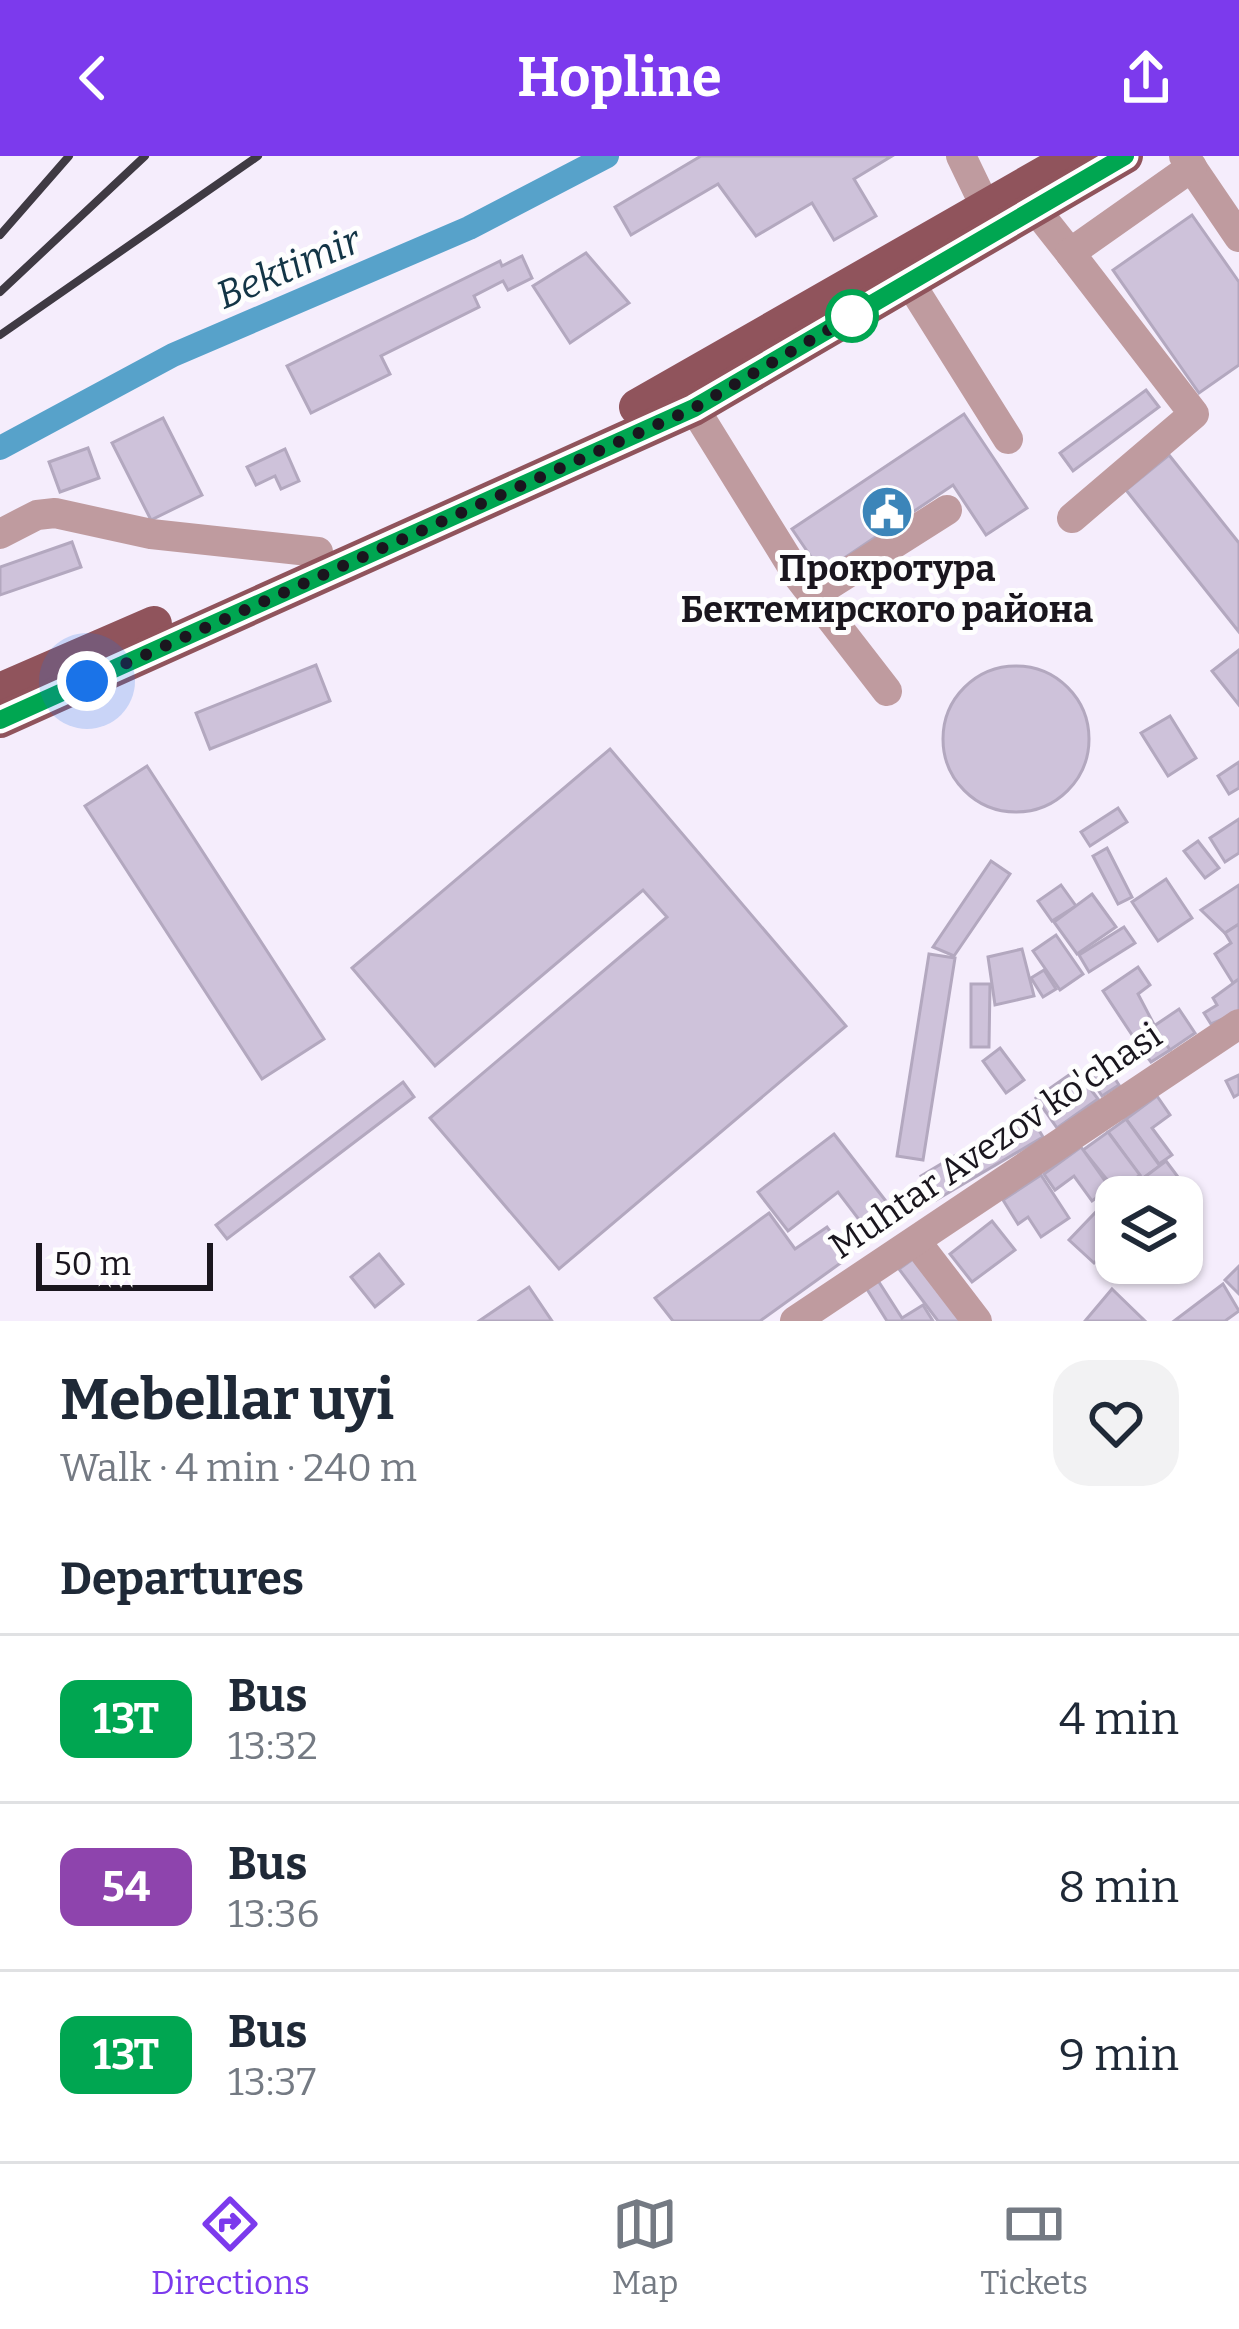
<!DOCTYPE html>
<meta charset="utf-8">
<style>
body{margin:0;font-family:Bitter,serif;background:#f2f2f3;color:#1f2937;height:100vh;display:flex;flex-direction:column;font-size:45px;white-space:nowrap}
*{box-sizing:border-box;margin:0}
p{font-size:39px;color:#747a83}
.icon{flex:none;width:66px;height:66px;fill:none;stroke:currentColor;stroke-width:2;stroke-linecap:round;stroke-linejoin:round}
.map{position:relative;height:1165px;overflow:hidden}
.drawer{display:flex;flex-direction:column;background:#fff;flex:1}
.drawer>*{flex:none}
.badge{padding:0 24px;border-radius:18px;font-size:42px;line-height:78px}
.buttons{position:absolute;left:1095px;top:1020px;display:grid;gap:24px}
.buttons a{display:grid;place-items:center;width:108px;height:108px;border-radius:24px;background:#fff;box-shadow:0 3px 9px #0004;font-size:60px}
.scale{position:absolute;left:36px;bottom:30px;width:177px;box-sizing:border-box;padding-left:12px;border:6px solid #1a161e;border-top:0;font-size:33px;line-height:42px;white-space:nowrap;color:#1a161e;-webkit-text-stroke:9px #fefefe;paint-order:stroke}
.you{position:absolute;width:60px;height:60px;margin:-30px;border:9px solid #fff;border-radius:50%;background:#1a73e8;box-shadow:0 0 0 18px #1a73e833}
.map>.badge{position:absolute;translate:-50% -50%;box-shadow:0 0 0 6px #fff}
h2{padding:0 60px;font-size:45px;line-height:108px}
.round{display:grid;place-items:center;flex:none;width:126px;height:126px;border-radius:36px;background:#f2f2f3}
.overview{display:flex;align-items:center;justify-content:space-between;height:204px;padding:0 60px}
h1{font-size:57px;font-weight:700;line-height:90px}
ul{padding:0;list-style:none}
li{display:flex;align-items:center;gap:36px;height:168px;padding:0 60px;border-top:3px solid #e0e1e3}
li div{flex:1}
li b{display:block;font-size:45px}
li em{font-style:normal}
li .badge{min-width:132px;font-weight:700;text-align:center}
header{display:flex;justify-content:space-between;align-items:center;height:156px;padding:0 60px;background:#7c3aed;color:#fff;font-size:54px;font-weight:700}
.dock{display:flex;justify-content:space-around;align-items:center;height:168px;border-top:3px solid #e0e1e3;background:#fff;font-size:33px;color:#747a83}
.dock a{display:grid;justify-items:center;gap:6px}
.dock .active{color:#7c3aed}
.map>svg:first-child{display:block}
.lines{fill:none;stroke-linecap:round;stroke-linejoin:round}
.canal{stroke:#57a2ca;stroke-width:24}
.building{fill:#cec2da;stroke:#b3a8bf;stroke-width:3}
.minor{stroke:#bf9b9f;stroke-width:30}
.major{stroke:#90545c;stroke-width:36}
.rail{stroke:#3f3a43;stroke-width:8}
.line-casing{stroke:#fff;stroke-width:27}
.line{stroke:#00a651;stroke-width:18}
.walk{stroke:#1a161e;stroke-width:12;stroke-dasharray:0 21.6}
.stop-dot{fill:#fff;stroke:#00a651;stroke-width:6}
.labels{text-anchor:middle;stroke-width:10;stroke-linejoin:round;paint-order:stroke}
.poi-label{font-size:36px;font-weight:bold;fill:#1a161e;stroke:#fefefe}
.street-label{font-size:36px;fill:#1a161e;stroke:#fefefe}
.water-label{font-size:39px;font-style:italic;fill:#133546;stroke:#fefefe}
</style>
<header><svg class="icon" aria-label="back" viewBox="0 0 24 24"><path d="M15 5l-7 7 7 7"/></svg>Hopline<svg class="icon" aria-label="share" viewBox="0 0 24 24"><path d="M12 15V3M7 8l5-5 5 5M5 13v7h14v-7"/></svg></header>
<div class="map">
<svg width="1239" height="1165" viewBox="0 0 1239 1165">
<rect width="100%" height="100%" fill="#f5edfc"/>
<g class="lines">
<polyline class="canal" points="0,292 173,199 469,72 607,0"/>
</g>
<g class="building">
<polygon points="701,0 892,0 854,23 876,60 834,84 812,47 756,80 718,28 631,79 615,51"/>
<polygon points="1192,59 1239,126 1239,209 1199,237 1113,114"/>
<polygon points="586,97 629,147 570,187 533,130"/>
<polygon points="522,100 532,122 508,134 503,125 474,140 479,151 381,200 390,218 311,257 287,210 500,105 502,110"/>
<polygon points="1146,234 1159,251 1073,315 1060,297"/>
<polygon points="964,258 1027,352 986,379 953,329 822,417 792,373"/>
<polygon points="163,262 202,339 151,364 112,287"/>
<polygon points="88,292 99,322 60,336 49,306"/>
<polygon points="285,293 299,325 281,333 275,320 256,329 247,311"/>
<polygon points="1169,299 1239,387 1239,476 1126,334"/>
<polygon points="72,386 81,411 0,439 0,411"/>
<polygon points="1239,494 1239,549 1212,515"/>
<polygon points="316,509 330,545 210,593 196,557"/>
<circle cx="1016" cy="583" r="73"/>
<polygon points="1170,560 1196,602 1168,620 1141,577"/>
<polygon points="610,593 846,870 559,1113 430,962 667,761 643,734 435,910 352,812"/>
<polygon points="1239,606 1239,632 1229,638 1218,620"/>
<polygon points="147,610 324,883 262,923 85,650"/>
<polygon points="1118,652 1127,666 1090,690 1081,676"/>
<polygon points="1239,663 1239,697 1225,706 1210,682"/>
<polygon points="1198,685 1219,712 1205,722 1184,695"/>
<polygon points="1107,692 1132,741 1118,748 1093,700"/>
<polygon points="991,705 1010,718 954,800 933,791"/>
<polygon points="1166,723 1192,762 1158,785 1132,746"/>
<polygon points="1061,729 1076,750 1052,765 1038,745"/>
<polygon points="1239,729 1239,768 1225,777 1201,754"/>
<polygon points="1092,738 1116,771 1077,798 1054,766"/>
<polygon points="1239,768 1239,823 1233,827 1215,798 1231,787 1225,777"/>
<polygon points="1124,771 1135,787 1089,816 1079,799"/>
<polygon points="1056,779 1083,818 1060,834 1033,795"/>
<polygon points="1022,793 1034,840 995,849 988,801"/>
<polygon points="929,798 955,802 923,1004 897,1000"/>
<polygon points="1138,811 1150,829 1138,838 1159,878 1140,891 1103,835"/>
<polygon points="1044,814 1056,833 1043,841 1031,822"/>
<polygon points="1239,823 1239,856 1211,868 1204,857 1217,849 1213,842"/>
<polygon points="971,828 990,828 989,891 971,891"/>
<polygon points="1179,853 1195,877 1170,894 1154,870"/>
<polygon points="1159,878 1170,894 1151,906 1140,891"/>
<polygon points="1000,892 1024,924 1006,937 983,905"/>
<polygon points="1108,912 1119,929 1102,940 1091,923"/>
<polygon points="1076,914 1098,943 1057,972 1036,942"/>
<polygon points="1239,919 1239,938 1234,941 1226,925"/>
<polygon points="403,926 414,941 227,1083 216,1069"/>
<polygon points="1157,940 1170,959 1152,972 1172,999 1159,1008 1126,963"/>
<polygon points="1028,956 1043,981 936,1044 921,1020"/>
<polygon points="1126,963 1160,1010 1142,1023 1108,976"/>
<polygon points="1108,976 1140,1019 1117,1036 1083,994"/>
<polygon points="834,978 899,1062 873,1082 838,1036 788,1075 758,1036"/>
<polygon points="1081,991 1110,1032 1092,1045 1074,1020 1055,1034 1044,1018"/>
<polygon points="1166,1005 1178,1021 1155,1039 1142,1023"/>
<polygon points="1041,1019 1069,1062 1041,1081 1028,1061 1018,1068 1003,1044"/>
<polygon points="1115,1036 1120,1041 1116,1084 1094,1107 1069,1084"/>
<polygon points="769,1057 795,1093 827,1071 849,1101 760,1165 673,1165 655,1142"/>
<polygon points="992,1065 1015,1094 972,1126 950,1098"/>
<polygon points="379,1098 403,1128 375,1151 351,1121"/>
<polygon points="920,1098 970,1165 938,1165 899,1113"/>
<polygon points="1239,1110 1239,1138 1225,1124"/>
<polygon points="877,1123 902,1162 923,1149 933,1165 887,1165 865,1130"/>
<polygon points="1223,1128 1239,1155 1225,1165 1174,1165"/>
<polygon points="529,1131 552,1165 479,1165"/>
<polygon points="1112,1133 1145,1165 1085,1165"/>
</g>
<g class="lines">
<g class="minor">
<polyline points="961,0 987,54"/>
<polyline points="1184,0 1239,81"/>
<polyline points="1036,54 1070,97"/>
<polyline points="910,127 1008,283"/>
<polyline points="694,252 798,420 887,535"/>
<polyline points="1072,362 1194,258 1070,97 1192,11"/>
<polyline points="0,378 37,359 55,357 151,378 318,396"/>
<polyline points="813,439 947,354"/>
<polyline points="918,1088 977,1165"/>
<polyline points="795,1165 1239,868"/>
</g>
<g class="major">
<polyline points="637,251 1076,0"/>
<polyline points="0,535 154,468"/>
<polyline points="0,564 694,252 1125,0"/>
</g>
<g class="rail">
<polyline points="0,79 69,0"/>
<polyline points="0,136 145,0"/>
<polyline points="0,179 258,0"/>
</g>
</g>
<g class="lines">
<g class="line-casing">
<polyline id="line" points="0,564 694,252 1125,0"/>
</g>
<use href="#line" class="line"/>
<polyline class="walk" points="87,525 694,252 852,160"/>
</g>
<defs>
<g id="civic-disc" transform="scale(2.7)"><circle r="9.5" fill="#3c85b9" stroke="#fefefe"/><path d="M-.6-6.5H3V-4.5H.6V-3L4-1V1h2V6H-6V1h2V-1L-.6-3ZM-1.2 2.5V6h2.4V2.5Z" fill="#fff"/></g>
</defs>
<g fill-rule="evenodd">
<use href="#civic-disc" x="887" y="356"/>
</g>
<circle class="stop-dot" cx="852" cy="160" r="24"/>
<g class="labels">
<g class="poi-label">
<text x="887" y="425">Прокротура<tspan x="887" dy="41">Бектемирского района</tspan></text>
</g>
<g class="street-label">
<text transform="translate(995 984) rotate(-34)" y="13">Muhtar Avezov ko'chasi</text>
</g>
<g class="water-label">
<text transform="translate(288 111) rotate(-23)" y="14">Bektimir</text>
</g>
</g>
</svg>
<div class="buttons">
<a><svg class="icon" aria-label="layers" viewBox="0 0 24 24"><path d="M12 4l9 5-9 5-9-5zM3 14l9 5 9-5"/></svg></a>
</div>
<div class="scale">50 m</div>
<div class="you" style="left:87px;top:525px"></div>
</div>
<section class="drawer">
<div class="overview"><div><h1>Mebellar uyi</h1><p>Walk · 4 min · 240 m</p></div><a class="round"><svg class="icon" aria-label="heart" viewBox="0 0 24 24"><path d="M12 20l-8-8c-3-5 5-10 8-4 3-6 11-1 8 4z"/></svg></a></div>
<h2>Departures</h2>
<ul>
<li><span class="badge" style="background:#00a651;color:#fff">13Т</span><div><b>Bus</b><p>13:32</p></div><em>4 min</em></li>
<li><span class="badge" style="background:#8e44ad;color:#fff">54</span><div><b>Bus</b><p>13:36</p></div><em>8 min</em></li>
<li><span class="badge" style="background:#00a651;color:#fff">13Т</span><div><b>Bus</b><p>13:37</p></div><em>9 min</em></li>
</ul>
</section>
<nav class="dock">
<a class="active"><svg class="icon" aria-label="directions" viewBox="0 0 24 24"><path d="M12 3l9 9-9 9-9-9zM9 14v-3h6M13 9l2 2-2 2"/></svg>Directions</a>
<a><svg class="icon" aria-label="map" viewBox="0 0 24 24"><path d="M3 6l6-2 6 2 6-2v14l-6 2-6-2-6 2zM9 4v14M15 6v14"/></svg>Map</a>
<a><svg class="icon" aria-label="tickets" viewBox="0 0 24 24"><path d="M3 7h18v10H3zM15 7v10"/></svg>Tickets</a>
</nav>
